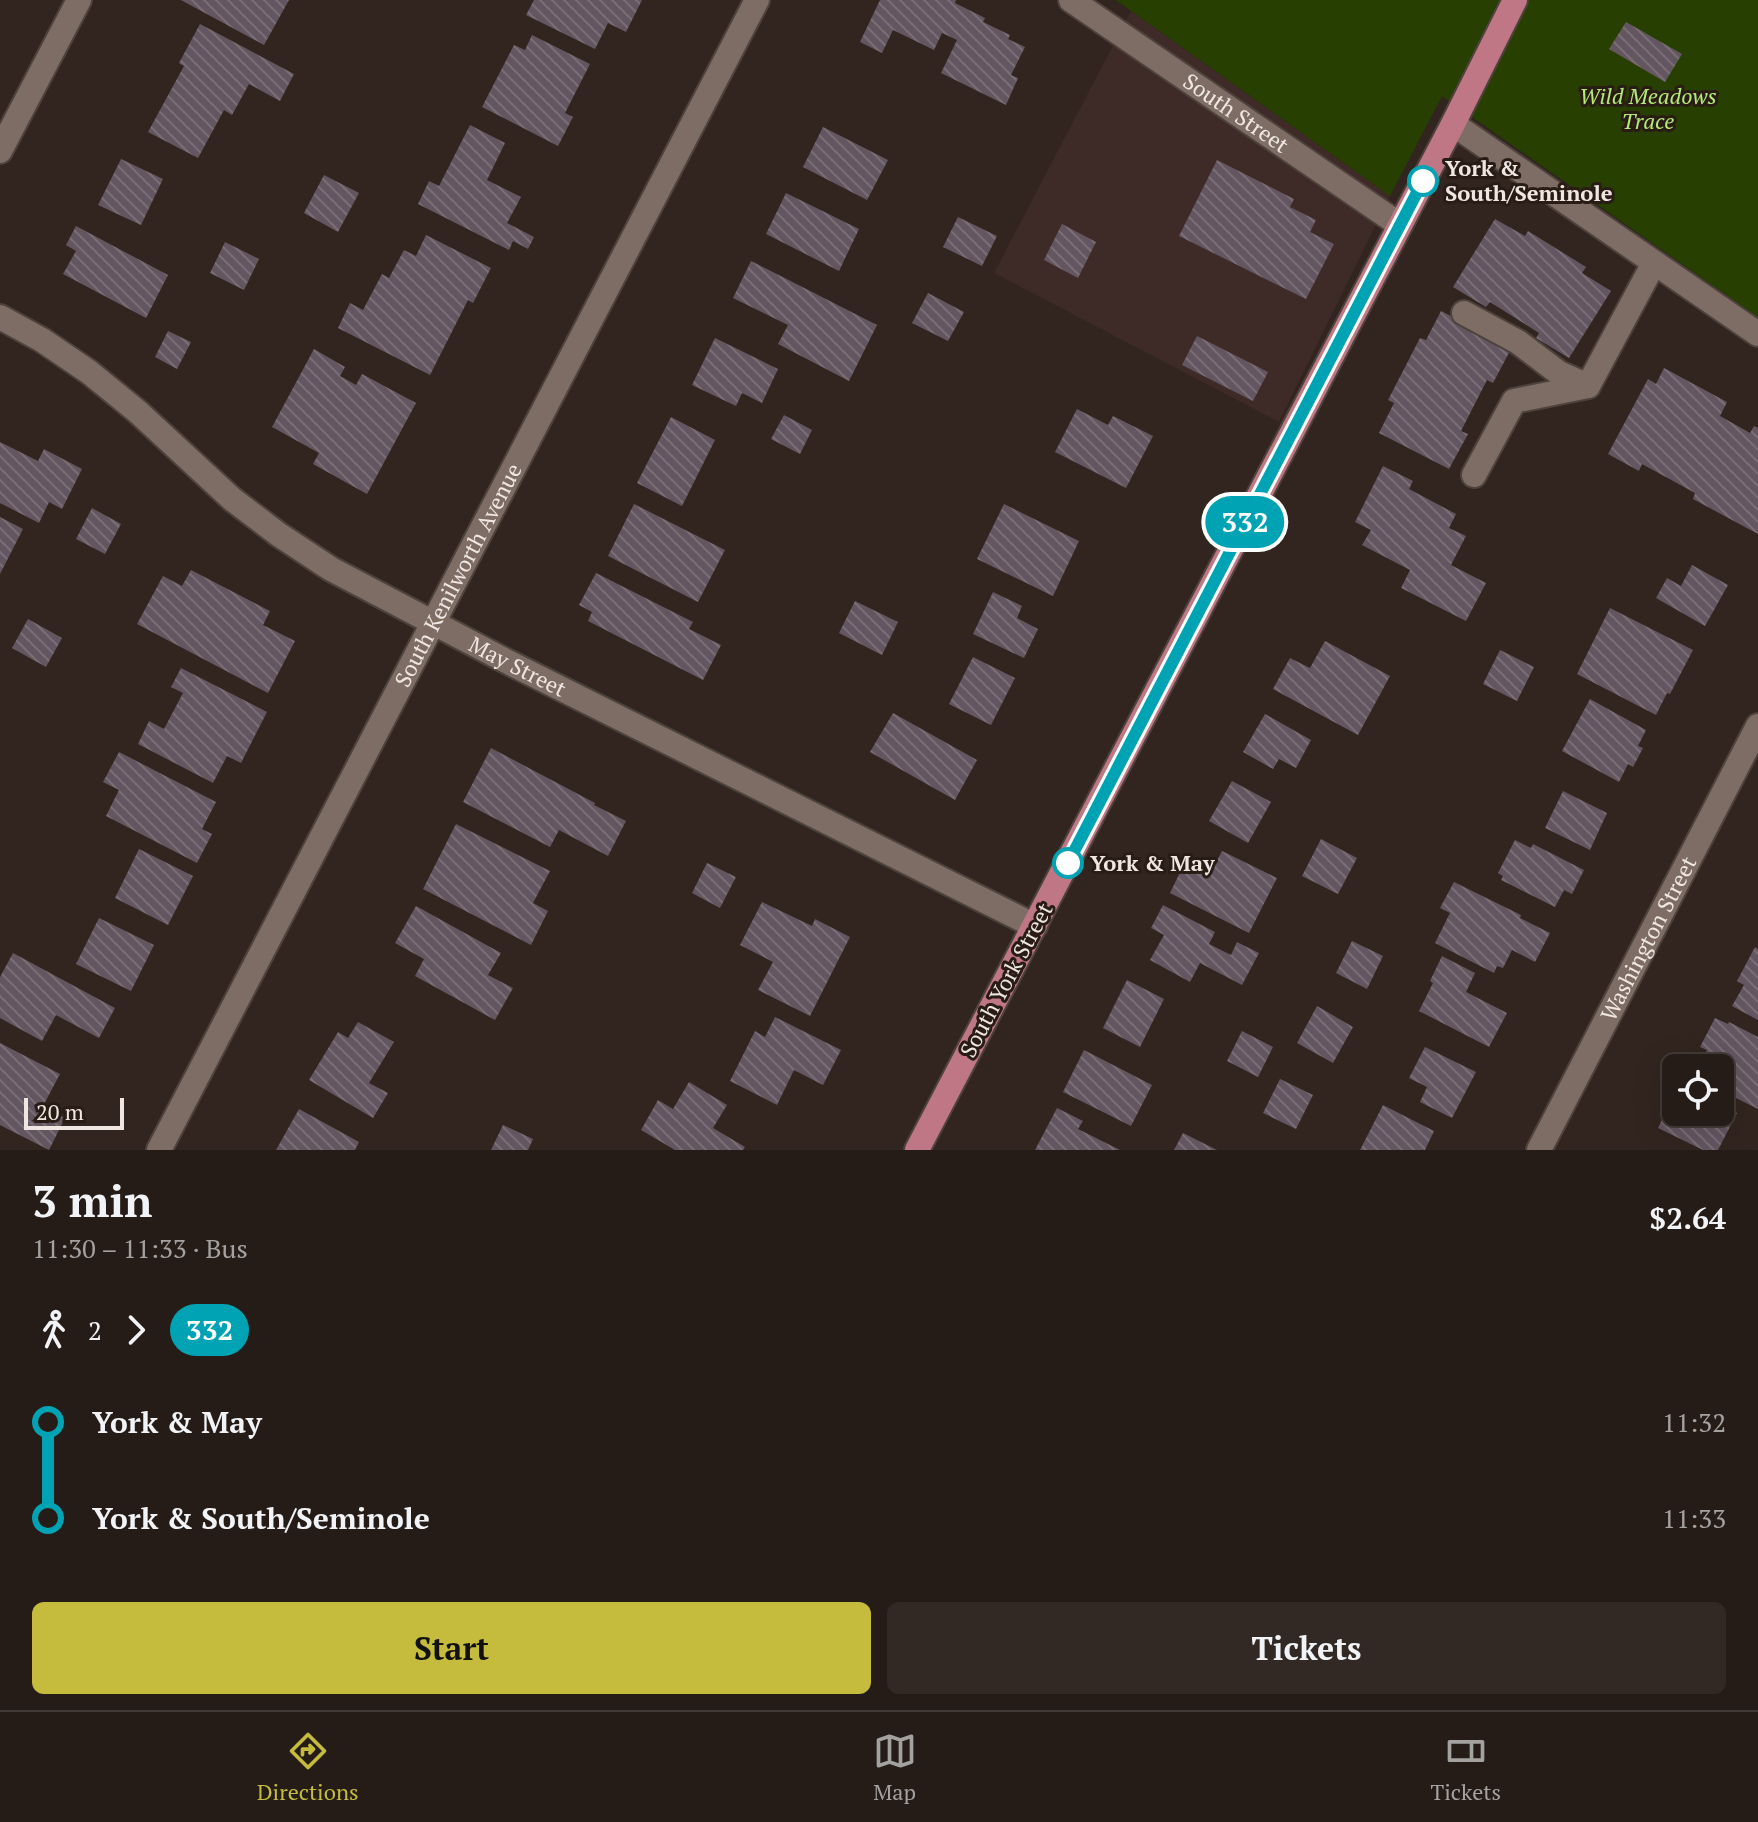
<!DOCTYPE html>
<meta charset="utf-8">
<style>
body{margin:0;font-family:"PT Serif",serif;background:#322924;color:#f1f3f6;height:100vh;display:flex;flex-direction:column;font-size:30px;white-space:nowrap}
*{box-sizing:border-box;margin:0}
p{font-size:26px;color:#a4a1a1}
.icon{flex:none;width:44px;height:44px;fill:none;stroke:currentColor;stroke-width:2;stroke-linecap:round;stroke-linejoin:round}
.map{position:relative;height:1150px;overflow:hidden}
.details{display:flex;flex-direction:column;background:#261c17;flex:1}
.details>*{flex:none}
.badge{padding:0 16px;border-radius:26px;font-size:28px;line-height:52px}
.fabs{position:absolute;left:1662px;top:1054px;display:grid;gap:16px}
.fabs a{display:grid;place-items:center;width:72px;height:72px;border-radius:12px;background:#261c17;box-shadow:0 8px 32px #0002,0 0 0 2px #423a36;font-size:40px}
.scale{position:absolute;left:24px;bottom:20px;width:100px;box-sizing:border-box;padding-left:8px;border:4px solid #f0e7e2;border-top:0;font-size:22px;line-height:28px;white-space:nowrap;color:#f0e7e2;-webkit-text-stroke:6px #281c15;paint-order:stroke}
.map>.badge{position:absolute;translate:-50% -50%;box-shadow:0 0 0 4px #fff}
.legs{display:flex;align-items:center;gap:12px;height:88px;padding:0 32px;font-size:26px}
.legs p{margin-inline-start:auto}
.overview{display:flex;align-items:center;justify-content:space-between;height:136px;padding:0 32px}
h1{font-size:44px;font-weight:700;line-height:60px}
.primary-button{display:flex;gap:16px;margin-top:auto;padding:16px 32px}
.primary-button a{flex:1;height:92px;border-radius:12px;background:#c5bc3d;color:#111;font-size:32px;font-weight:700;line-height:92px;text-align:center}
.primary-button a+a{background:#322924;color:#f1f3f6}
ul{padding:0 32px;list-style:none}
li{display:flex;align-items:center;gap:28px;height:96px;font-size:30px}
li i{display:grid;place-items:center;width:12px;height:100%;margin:0 10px;background:currentColor}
li i::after{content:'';width:20px;height:20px;margin:-10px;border:6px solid;border-radius:50%;background:#261c17}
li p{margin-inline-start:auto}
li:first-child i{background:linear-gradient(#0000 50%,currentColor 0)}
li:last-child i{background:linear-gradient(currentColor 50%,#0000 0)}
.tab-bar{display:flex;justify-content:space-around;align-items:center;height:112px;border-top:2px solid #423a36;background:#261c17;font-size:22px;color:#a4a1a1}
.tab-bar a{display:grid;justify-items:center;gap:4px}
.tab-bar .on{color:#c5bc3d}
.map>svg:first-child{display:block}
.commercial{fill:#3e2a27}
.park{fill:#283f02}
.building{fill:url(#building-back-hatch)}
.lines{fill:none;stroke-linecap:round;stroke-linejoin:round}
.minor-casing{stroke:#4d423c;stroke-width:28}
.major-casing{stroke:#4d423c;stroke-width:28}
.minor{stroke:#7d6d65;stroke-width:24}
.major{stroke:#c07785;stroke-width:24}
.line-1-casing{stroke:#fff;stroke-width:18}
.line-1{stroke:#00a3b4;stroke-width:12}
.stop-1-dot{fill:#fff;stroke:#00a3b4;stroke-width:4}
.labels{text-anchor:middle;stroke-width:6;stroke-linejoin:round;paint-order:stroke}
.park-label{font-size:22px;font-style:italic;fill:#b4ea76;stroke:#281c15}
.street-label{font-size:22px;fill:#f0e7e2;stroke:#281c15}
.stop-label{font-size:22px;font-weight:bold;fill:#f0e7e2;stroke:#281c15;text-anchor:start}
</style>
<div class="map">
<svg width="1758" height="1150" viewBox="0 0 1758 1150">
<defs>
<pattern id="building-back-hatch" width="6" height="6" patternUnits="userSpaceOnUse" patternTransform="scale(2)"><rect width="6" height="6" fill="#645660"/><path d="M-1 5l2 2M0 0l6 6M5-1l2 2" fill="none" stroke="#7a6e76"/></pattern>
</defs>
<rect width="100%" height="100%" fill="#32251f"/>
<polygon class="commercial" points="1131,11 1390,196 1279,422 994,273"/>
<polygon class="park" points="1116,0 1758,0 1758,317 1442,96 1390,196"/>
<g class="building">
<polygon points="181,0 289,0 264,45"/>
<polygon points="534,0 642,0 626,32 608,23 595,49 526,15"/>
<polygon points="880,0 956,0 955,3 985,18 983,22 1010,35 1008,39 1025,47 1011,75 1018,78 1006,105 941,73 957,40 942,33 934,50 893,30 882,53 860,42"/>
<polygon points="1626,22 1682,54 1665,82 1609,49"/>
<polygon points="200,24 294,74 280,101 249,84 232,115 224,110 198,158 148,132 184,66 179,63"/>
<polygon points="532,35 590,64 565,113 573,117 558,146 482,107 514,45 525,50"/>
<polygon points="470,125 505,143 487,180 521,197 507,223 534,237 528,249 513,241 509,250 418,204 429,181 439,186"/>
<polygon points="823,127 888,160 867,200 803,167"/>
<polygon points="121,159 163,179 141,225 98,205"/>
<polygon points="1217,160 1294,199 1290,207 1316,220 1310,232 1334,244 1306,299 1179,236"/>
<polygon points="324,175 359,193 338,232 304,213"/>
<polygon points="786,193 859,229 839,271 766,234"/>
<polygon points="958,217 997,236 982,266 943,247"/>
<polygon points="1495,219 1525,236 1528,231 1586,267 1582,273 1611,291 1569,358 1536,338 1539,333 1490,302 1486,307 1453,287"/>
<polygon points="1062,224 1096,242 1078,278 1044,260"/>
<polygon points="76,226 168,275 146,318 63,274 76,251 66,245"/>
<polygon points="426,235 491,268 473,303 468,300 430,375 338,328 350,303 363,310 382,274 389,278 404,250 416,256"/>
<polygon points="225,242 259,259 244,290 210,273"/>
<polygon points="751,261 877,325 849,381 778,344 788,325 733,298"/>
<polygon points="928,293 964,312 948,341 912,323"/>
<polygon points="1441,311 1512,347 1493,383 1487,380 1461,431 1468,434 1449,469 1379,433 1394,403 1388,400 1420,338 1426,340"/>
<polygon points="168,331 191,342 177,369 155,357"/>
<polygon points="1197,336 1268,372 1253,401 1182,365"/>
<polygon points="715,338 778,369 762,403 742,393 736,406 692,385"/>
<polygon points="314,349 345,367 340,376 356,385 362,374 416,403 367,494 313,464 319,453 272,427"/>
<polygon points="1664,368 1727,402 1720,416 1750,433 1754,426 1758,428 1758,534 1693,499 1695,493 1642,464 1639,471 1608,454 1648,379 1656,384"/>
<polygon points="1077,409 1108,425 1113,416 1153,436 1126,488 1055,452"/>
<polygon points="784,415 812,430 800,454 771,439"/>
<polygon points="671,417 715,440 682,506 637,483"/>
<polygon points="0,442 38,461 44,449 82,469 62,509 49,502 39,523 0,503"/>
<polygon points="1383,466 1413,481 1409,489 1456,514 1449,528 1466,536 1451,565 1486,583 1466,621 1401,588 1410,570 1362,545 1371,530 1355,522"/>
<polygon points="634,504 725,550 698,602 608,556"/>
<polygon points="1004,504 1079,541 1053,596 977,559"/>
<polygon points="92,508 121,524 105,554 76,539"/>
<polygon points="0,517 23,529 0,574"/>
<polygon points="1692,565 1728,585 1705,626 1656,598 1667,578 1681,586"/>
<polygon points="191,570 270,611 263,625 295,641 268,693 137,624 163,576 182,586"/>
<polygon points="596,573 693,622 689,629 721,645 703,680 588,621 592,612 579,605"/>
<polygon points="993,592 1022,606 1017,618 1038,629 1024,658 973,634"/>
<polygon points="855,601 898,622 882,655 839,633"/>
<polygon points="1610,608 1693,650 1670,694 1667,693 1656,715 1577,674"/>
<polygon points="28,619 62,638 46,667 12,648"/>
<polygon points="1325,641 1390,676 1358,735 1273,689 1290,658 1310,668"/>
<polygon points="1500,650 1534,667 1517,701 1483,684"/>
<polygon points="973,657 1015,678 991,725 949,704"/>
<polygon points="181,668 267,712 241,763 227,756 213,783 138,744 149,721 164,729 183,693 171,687"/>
<polygon points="1590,699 1646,730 1638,746 1643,748 1633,767 1628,764 1619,782 1562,751"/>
<polygon points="893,713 977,760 955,800 870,752"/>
<polygon points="1265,714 1311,740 1296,768 1279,759 1273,769 1243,752"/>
<polygon points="491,748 595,803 594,805 626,821 608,856 559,830 550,847 463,802"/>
<polygon points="119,752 216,802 202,829 212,834 197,863 106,816 119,790 103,782"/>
<polygon points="1232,781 1271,802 1248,843 1209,821"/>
<polygon points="1563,791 1607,813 1590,850 1545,828"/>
<polygon points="456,824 550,871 533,903 548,911 531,945 423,889"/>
<polygon points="1321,839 1357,858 1338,894 1302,876"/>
<polygon points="1515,840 1531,848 1533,844 1584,870 1572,894 1564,890 1555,907 1501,880 1503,876 1498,873"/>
<polygon points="139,849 193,876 168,925 115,898"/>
<polygon points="1222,851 1277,878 1249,933 1170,893 1185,862 1210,874"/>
<polygon points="707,863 736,877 720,908 692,893"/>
<polygon points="1454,882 1521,915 1520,918 1550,933 1535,962 1512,950 1503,968 1497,966 1494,973 1435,943 1450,913 1440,908"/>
<polygon points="762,902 812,926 815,919 850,937 810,1016 758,990 773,962 740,945"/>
<polygon points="1163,905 1215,932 1209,944 1231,955 1237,942 1259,953 1242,985 1200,963 1190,982 1150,960 1164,935 1151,928"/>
<polygon points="416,906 501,953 488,975 513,988 495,1020 415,976 424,959 395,943"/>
<polygon points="99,918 154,945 131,991 76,964"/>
<polygon points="1352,941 1383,956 1367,989 1336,973"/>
<polygon points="1755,947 1758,949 1758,1020 1732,1006 1744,985 1737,981"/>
<polygon points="13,953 115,1008 99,1038 56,1015 42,1041 0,1018 0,977"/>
<polygon points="1442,956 1475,973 1466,992 1507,1013 1489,1047 1419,1011 1433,983 1430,981"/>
<polygon points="1127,980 1164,999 1140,1047 1103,1028"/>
<polygon points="1317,1006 1353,1027 1333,1063 1297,1043"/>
<polygon points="775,1017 841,1050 823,1085 794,1070 777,1105 730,1081 755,1031 765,1037"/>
<polygon points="1715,1018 1728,1024 1729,1022 1758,1037 1758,1109 1720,1090 1720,1068 1698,1068 1707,1050 1700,1047"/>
<polygon points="358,1022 394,1042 369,1083 388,1093 373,1118 309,1080 338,1032 348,1038"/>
<polygon points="1242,1031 1273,1047 1258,1077 1227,1061"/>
<polygon points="0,1043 60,1074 43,1106 65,1118 49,1150 0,1125"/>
<polygon points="1425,1047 1476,1072 1452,1118 1420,1102 1427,1087 1409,1078"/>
<polygon points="1084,1050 1152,1085 1131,1126 1063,1092"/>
<polygon points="1280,1079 1313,1095 1296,1129 1263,1113"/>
<polygon points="689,1082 727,1105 713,1128 745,1147 743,1150 675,1150 641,1130 658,1100 673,1109"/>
<polygon points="1676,1091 1676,1112 1720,1112 1720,1104 1737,1113 1718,1150 1703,1150 1658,1128"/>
<polygon points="1383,1105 1434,1131 1425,1150 1360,1150"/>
<polygon points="1057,1108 1083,1121 1078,1129 1120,1150 1035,1150"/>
<polygon points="299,1109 359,1142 355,1150 276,1150"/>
<polygon points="503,1125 533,1139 528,1150 491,1150"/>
<polygon points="1183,1133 1217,1150 1174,1150"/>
</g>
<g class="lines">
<g class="minor-casing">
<g id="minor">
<path id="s1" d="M1071,0L1400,225"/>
<polyline points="1453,124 1758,334"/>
<polyline points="0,151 79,0"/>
<polyline points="1464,313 1518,342 1559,373 1588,386"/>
<path id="s2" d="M0,317L42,340L89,372L138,412L232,499L278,534L331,569L506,661L1035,926"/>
<polyline points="1474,475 1514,401 1588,386 1654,263"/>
<path id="s3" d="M159,1150L757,0"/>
<path id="s4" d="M1539,1150L1758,726"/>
</g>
</g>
<g class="major-casing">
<polyline id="major" points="917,1150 1453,124 1515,0"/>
</g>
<use href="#minor" class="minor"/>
<use href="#major" class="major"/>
</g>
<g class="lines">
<g class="line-1-casing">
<polyline id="line-1" points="1068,863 1423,181"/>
</g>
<use href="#line-1" class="line-1"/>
</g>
<g class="stop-1-dot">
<circle cx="1423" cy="181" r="14"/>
<circle cx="1068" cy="863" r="14"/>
</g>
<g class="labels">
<g class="park-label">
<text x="1648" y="104">Wild Meadows<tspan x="1648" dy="25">Trace</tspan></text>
</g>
<g class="street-label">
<text dy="8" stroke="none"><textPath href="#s1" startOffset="200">South Street</textPath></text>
<text dy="8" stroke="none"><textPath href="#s3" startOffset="648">South Kenilworth Avenue</textPath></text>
<text dy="8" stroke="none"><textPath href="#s2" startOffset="628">May Street</textPath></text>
<text dy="8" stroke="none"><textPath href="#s4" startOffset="238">Washington Street</textPath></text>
<text transform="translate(1006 980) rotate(-62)" y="8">South York Street</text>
</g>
<g class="stop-label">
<text x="1445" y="176">York &amp;<tspan x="1445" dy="25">South/Seminole</tspan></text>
<text x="1090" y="871">York &amp; May</text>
</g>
</g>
</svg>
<div class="fabs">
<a><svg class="icon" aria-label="locate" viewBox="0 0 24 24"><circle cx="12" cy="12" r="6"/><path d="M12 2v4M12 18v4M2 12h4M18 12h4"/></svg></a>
</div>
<div class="scale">20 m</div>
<b class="badge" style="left:1245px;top:522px;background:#00a3b4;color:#fff">332</b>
</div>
<section class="details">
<div class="overview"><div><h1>3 min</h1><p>11:30 – 11:33 · Bus</p></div><b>$2.64</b></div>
<div class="legs"><svg class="icon" aria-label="walk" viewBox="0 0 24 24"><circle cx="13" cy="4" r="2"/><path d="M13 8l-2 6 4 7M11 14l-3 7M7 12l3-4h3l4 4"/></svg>2<svg class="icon" aria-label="forward" viewBox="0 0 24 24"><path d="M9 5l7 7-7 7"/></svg><b class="badge" style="background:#00a3b4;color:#fff">332</b></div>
<ul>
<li><i style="color:#00a3b4"></i><b>York &amp; May</b><p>11:32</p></li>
<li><i style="color:#00a3b4"></i><b>York &amp; South/Seminole</b><p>11:33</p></li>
</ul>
<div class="primary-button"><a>Start</a><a>Tickets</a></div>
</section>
<nav class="tab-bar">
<a class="on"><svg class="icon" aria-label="directions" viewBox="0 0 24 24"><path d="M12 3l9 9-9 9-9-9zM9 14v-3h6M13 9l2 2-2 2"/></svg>Directions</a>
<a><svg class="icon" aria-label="map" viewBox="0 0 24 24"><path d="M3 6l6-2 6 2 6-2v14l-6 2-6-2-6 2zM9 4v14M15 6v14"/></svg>Map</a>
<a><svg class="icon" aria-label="tickets" viewBox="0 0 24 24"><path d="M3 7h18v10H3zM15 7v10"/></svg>Tickets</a>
</nav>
